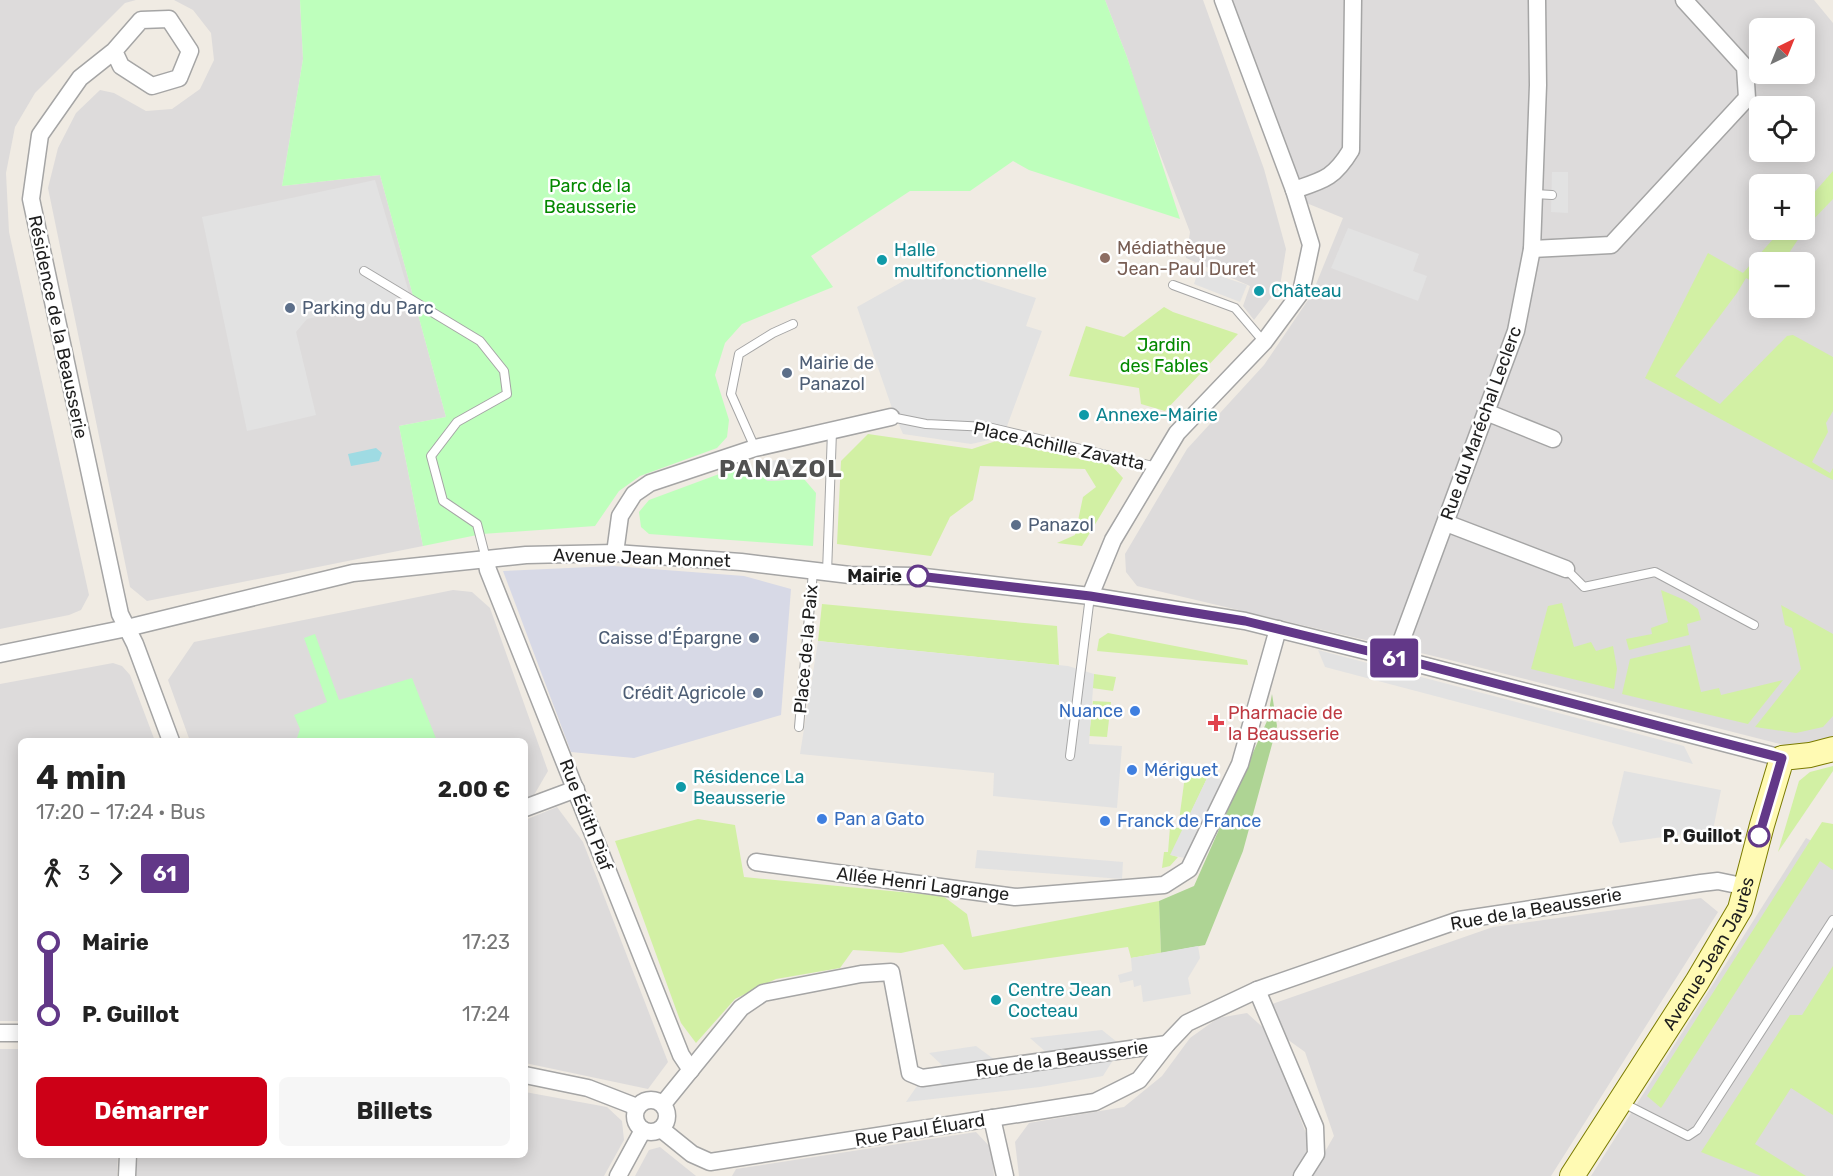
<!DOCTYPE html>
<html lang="fr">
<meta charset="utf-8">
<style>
body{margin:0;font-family:Rubik,sans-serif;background:#f6f6f6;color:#222;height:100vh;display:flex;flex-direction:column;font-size:22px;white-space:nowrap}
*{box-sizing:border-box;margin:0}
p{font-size:20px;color:#767676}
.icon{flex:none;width:33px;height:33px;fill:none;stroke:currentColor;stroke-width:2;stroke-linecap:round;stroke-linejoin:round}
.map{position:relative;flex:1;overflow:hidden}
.drawer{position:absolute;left:18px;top:738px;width:510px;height:420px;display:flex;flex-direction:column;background:#fff;border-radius:9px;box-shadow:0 3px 15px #0003}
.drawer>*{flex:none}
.badge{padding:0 12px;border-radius:4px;font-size:21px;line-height:39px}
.needle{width:39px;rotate:43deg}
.buttons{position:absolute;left:1749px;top:18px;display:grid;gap:12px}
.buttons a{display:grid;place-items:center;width:66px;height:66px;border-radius:9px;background:#fff;box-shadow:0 3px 15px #0003;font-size:30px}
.map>.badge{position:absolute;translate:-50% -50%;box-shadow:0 0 0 3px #fff}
.legs{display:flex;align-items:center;gap:9px;height:66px;padding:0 18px;font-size:20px}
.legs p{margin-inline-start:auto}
.overview{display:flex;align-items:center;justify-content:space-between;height:102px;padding:0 18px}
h1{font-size:33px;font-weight:700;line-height:45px}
.action{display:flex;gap:12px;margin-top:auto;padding:12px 18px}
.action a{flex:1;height:69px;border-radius:9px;background:#cd0017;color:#fff;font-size:24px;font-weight:700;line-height:69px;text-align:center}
.action a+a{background:#f6f6f6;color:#222}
ul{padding:0 18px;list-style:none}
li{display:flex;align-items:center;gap:21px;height:72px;font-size:22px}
li i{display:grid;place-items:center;width:9px;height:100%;margin:0 8px;background:currentColor}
li i::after{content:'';width:15px;height:15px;margin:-8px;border:4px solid;border-radius:50%;background:#fff}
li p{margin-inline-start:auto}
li:first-child i{background:linear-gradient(#0000 50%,currentColor 0)}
li:last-child i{background:linear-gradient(currentColor 50%,#0000 0)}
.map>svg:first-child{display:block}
.residential{fill:#dddbdb;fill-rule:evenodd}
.grass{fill:#d2f0a4}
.forest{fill:#aed494}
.park{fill:#beffbc}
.parking{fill:#e2e2e2}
.plaza{fill:#d7d9e6}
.water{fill:#9fdbe3}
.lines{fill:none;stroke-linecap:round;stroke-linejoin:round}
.service-casing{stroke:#a5a5a5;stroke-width:10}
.minor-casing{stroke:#a5a5a5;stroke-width:19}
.secondary-casing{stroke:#7b7b00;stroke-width:26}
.service{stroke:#fff;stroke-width:8}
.minor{stroke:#fff;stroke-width:16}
.secondary{stroke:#fffab3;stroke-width:24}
.line-1-casing{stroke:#fff;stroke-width:14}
.line-1{stroke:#623888;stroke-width:9}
.education-dot{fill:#8d6e63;stroke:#fff;stroke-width:2}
.culture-dot{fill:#0f9aa8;stroke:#fff;stroke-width:2}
.service-dot{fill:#5c6f8a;stroke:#fff;stroke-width:2}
.stop-1-dot{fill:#fff;stroke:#623888;stroke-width:3}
.shop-dot{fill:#3f7fe0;stroke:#fff;stroke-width:2}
.health-dot{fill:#e0444e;stroke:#fff;stroke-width:2}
.labels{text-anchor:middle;stroke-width:5;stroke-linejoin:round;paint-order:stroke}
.park-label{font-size:18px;fill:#048900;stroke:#fff}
.education-label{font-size:18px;fill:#785e54;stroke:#fff;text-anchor:start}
.culture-label{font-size:18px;fill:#0d838f;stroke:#fff;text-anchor:start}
.service-label{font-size:18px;fill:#4e5e75;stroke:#fff;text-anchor:start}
.street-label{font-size:18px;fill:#1e1e1e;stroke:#fff}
.stop-label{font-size:18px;font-weight:bold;fill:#1e1e1e;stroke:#fff;text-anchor:end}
.shop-label{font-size:18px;fill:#366cbe;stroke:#fff;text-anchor:start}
.health-label{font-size:18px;fill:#be3a42;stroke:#fff;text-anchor:start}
.district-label{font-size:24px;font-weight:bold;letter-spacing:1.5px;fill:#515151;stroke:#fff}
</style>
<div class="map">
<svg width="1833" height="1176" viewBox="0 0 1833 1176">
<rect width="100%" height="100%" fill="#f0ebe3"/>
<g class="residential">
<polygon points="0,0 136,0 125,3 35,93 15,127 6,173 9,232 89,595 81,610 69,615 0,629"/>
<polygon points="174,0 300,0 303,59 282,186 380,175 446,417 399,426 423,546 147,601 130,587 48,188 58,148 76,113 100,90 114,93 146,111 172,109 200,89 214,60 211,33 193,10"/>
<polygon points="1105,0 1203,0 1264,169 1286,249 1280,286 1254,320 1243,306 1250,286 1186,258 1190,232 1145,115 1127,57"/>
<path d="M1230,0H1814L1833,23V737L1796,748L1446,659L1137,586L1126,572L1125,554L1187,449L1264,365L1312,294L1343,218L1304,202ZM1760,28H1804V74H1760ZM1760,106H1804V152H1760ZM1760,184H1804V230H1760ZM1760,262H1804V308H1760Z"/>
<polygon points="453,590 472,592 490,608 548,771 534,795 525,799 525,741 190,741 168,680 194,642"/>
<polygon points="113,663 122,666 130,675 155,741 21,741 21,1021 0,1021 0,684"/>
<polygon points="557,807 583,842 668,1062 648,1089 525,1063 525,820"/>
<polygon points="1806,838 1833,852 1833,1176 1591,1176"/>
<polygon points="1701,898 1718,912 1551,1176 1311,1176 1334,1136 1305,1052 1280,1034 1269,1005 1493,927"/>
<polygon points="1247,1013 1269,1033 1308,1139 1305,1158 1294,1176 1019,1176 1015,1142 1029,1123 1124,1107 1162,1076 1190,1038 1218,1018"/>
<polygon points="0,1049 21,1049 21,1155 118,1155 117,1176 0,1176"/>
<polygon points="525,1092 607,1107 622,1121 624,1140 604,1176 136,1176 138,1155 525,1155"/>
<polygon points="976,1132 992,1149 994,1176 732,1176 736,1169"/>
<polygon points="660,1147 696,1176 635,1176 649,1150"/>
</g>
<g class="grass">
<polygon points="1833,171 1833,199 1807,226 1783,262 1760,262 1759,285 1746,278 1737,293 1675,376 1720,404 1787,336 1793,335 1833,357 1833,411 1826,423 1828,432 1812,462 1830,473 1833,468 1833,480 1645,378 1708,253 1743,273 1781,230 1804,230 1805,203"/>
<polygon points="1164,307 1173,312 1238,334 1165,411 1141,404 1139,388 1069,376 1086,326 1124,337"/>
<polygon points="868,434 972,449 996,441 1111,465 1123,478 1082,546 1057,543 1075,535 1083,497 1096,487 1085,469 980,466 973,500 950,517 931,556 837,544 841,461"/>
<polygon points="1661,590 1687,601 1698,609 1701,620 1687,624 1689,635 1629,650 1626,639 1652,634 1651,628 1668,622"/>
<polygon points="1562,603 1574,647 1591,642 1596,651 1613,646 1617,669 1614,689 1531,669 1548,606"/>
<polygon points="822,604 1057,626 1059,665 818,641"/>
<polygon points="1781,605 1833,634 1833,716 1823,727 1796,733 1755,727 1801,669 1792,628 1785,625"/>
<polygon points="1108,633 1247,660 1248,665 1097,651 1099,639"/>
<polygon points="1690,645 1701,692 1719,688 1721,695 1783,680 1748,724 1622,694 1630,659"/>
<polygon points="1094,674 1116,677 1113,691 1092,688"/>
<polygon points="1093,701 1111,702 1107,737 1089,736"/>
<polygon points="1833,766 1833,771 1778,852 1799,781 1810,772"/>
<polygon points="1193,771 1209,774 1171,855 1178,857 1170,866 1162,868 1164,852 1168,852 1170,827 1178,828 1185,776"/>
<polygon points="698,819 735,825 744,877 943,896 967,914 972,937 1159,901 1161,953 1131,958 1128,947 964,970 943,944 901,953 853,950 840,968 776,979 735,999 696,1043 681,1023 615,841"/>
<polygon points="1822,822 1833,824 1833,870 1820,861 1661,1108 1647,1096"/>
<polygon points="1833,966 1833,1115 1791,1088 1755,1144 1806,1176 1761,1176 1701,1152 1790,1015 1802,1015"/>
</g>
<polygon class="forest" points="1272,694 1277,726 1243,851 1205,945 1161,953 1159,901 1194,886 1267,721"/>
<g class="park">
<polygon points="300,0 1105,0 1127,57 1180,219 1029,170 1013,161 970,191 910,191 811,256 833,287 742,324 725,343 715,375 729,420 727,437 717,448 640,476 619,491 595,526 482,534 423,546 399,426 446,417 380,175 282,186 303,59"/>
<polygon points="738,467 759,471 768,481 804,479 816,493 813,546 649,534 641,527 639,512 649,500"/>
<polygon points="315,634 339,700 412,678 437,741 296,741 300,729 294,715 327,702 304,638"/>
</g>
<g class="parking">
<polygon points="1552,172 1568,172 1568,213 1551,212"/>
<polygon points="375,180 410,296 307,319 296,332 316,415 247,431 202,217"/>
<polygon points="1348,228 1419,254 1413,271 1427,276 1418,301 1331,268"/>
<polygon points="932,265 1036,298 1026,326 1042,331 1003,437 971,444 903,434 893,411 857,307"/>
<polygon points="1199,269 1247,285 1240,302 1194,284"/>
<polygon points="801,458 804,479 767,481 759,471 757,462"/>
<polygon points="818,641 1068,666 1094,674 1089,744 1122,746 1117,808 993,796 994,773 800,754"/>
<polygon points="1318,650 1684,746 1693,764 1325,667"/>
<polygon points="1624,771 1721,790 1713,830 1620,843 1612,823"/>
<polygon points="1209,774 1223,781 1185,858 1170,855"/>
<polygon points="977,850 1123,862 1122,879 975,868"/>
<polygon points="1198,946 1200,958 1188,978 1191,994 1143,1002 1141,985 1134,987 1133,980 1120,983 1118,975 1132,971 1131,958"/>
<polygon points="1102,1030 1122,1046 1103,1076 1040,1087 906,1102 919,1083 944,1067 929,1053 976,1046 995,1060 1047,1053 1030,1038"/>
</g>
<polygon class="plaza" points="613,566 744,576 791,589 781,715 634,758 571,752 503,571"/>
<polygon class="water" points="376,448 382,453 379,461 351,466 348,454"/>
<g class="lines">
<g class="service-casing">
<g id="service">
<polyline points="1535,194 1552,195"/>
<polyline points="364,271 480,341 504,371 507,394 457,422 431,456 443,501 477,524 486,559"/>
<polyline points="1173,285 1235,308 1264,342"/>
<polyline points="891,417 926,424 988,427 1157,467"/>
<polyline points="755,448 731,394 739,354 773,333 793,324"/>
<polyline points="1566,569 1584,587 1655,572 1754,625"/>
<polyline points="827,573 832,431"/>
<polyline points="799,727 813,572"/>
<polyline points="1070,756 1090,596"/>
<polyline points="1623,1103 1688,1136 1697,1130 1833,920"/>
</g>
</g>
<g class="minor-casing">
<g id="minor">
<polyline points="114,51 121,66 152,86 179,78 190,51 169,19 141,20 114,51 80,78 40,135 31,199 120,614 135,644 171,741"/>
<path d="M1294,190C1324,180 1334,178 1351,150L1353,0"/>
<polyline points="1532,249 1611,245 1747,98 1745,67 1684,0"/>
<polyline points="1486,412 1553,439"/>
<polyline points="1446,523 1566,569"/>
<polyline points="615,553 620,516 634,494 650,483 755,448 891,417"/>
<polyline points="486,559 488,570 681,1055 691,1070"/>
<polyline points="1090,596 1113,540 1177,433 1264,342 1301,292 1311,245 1294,190 1223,0"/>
<polyline points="0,654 127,628 353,573 526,555 615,553 741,562 850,575 916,576 1090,596 1245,621 1395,658 1782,758"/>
<polyline points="1395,658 1516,331 1532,249 1538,85 1537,0"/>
<polyline points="525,808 576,789"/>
<polyline points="756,862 1015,897 1164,885 1189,869 1240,764 1278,629"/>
<polyline points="1257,990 1315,1127 1316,1154 1302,1176"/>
<polyline points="0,1033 21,1033"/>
<polyline points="525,1075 588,1088 637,1107"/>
<circle cx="651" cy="1116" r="16"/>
<polyline points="663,1104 741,1008 763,993 861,974 891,972 910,1073 922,1078 1167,1044"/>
<polyline points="992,1118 1005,1176"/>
<polyline points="661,1129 692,1154 710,1162 1095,1102 1139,1080 1167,1044 1187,1023 1257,990 1459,920 1701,883 1718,881 1747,887"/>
<polyline points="127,1176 128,1155"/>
<polyline points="618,1176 643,1130"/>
</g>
</g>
<g class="secondary-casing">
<g id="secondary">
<path id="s1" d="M1572,1176L1697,982L1740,909L1762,825L1782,758L1810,755L1833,749"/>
</g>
</g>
<use href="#service" class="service"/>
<use href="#minor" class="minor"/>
<use href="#secondary" class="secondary"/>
</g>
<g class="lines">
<g class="line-1-casing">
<polyline id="line-1" points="918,576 1090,596 1245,621 1417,663 1782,758 1759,836"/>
</g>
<use href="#line-1" class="line-1"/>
</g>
<circle class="education-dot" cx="1105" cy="258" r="6"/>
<g class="culture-dot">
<circle cx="882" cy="260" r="6"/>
<circle cx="1259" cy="291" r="6"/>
<circle cx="1084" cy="415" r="6"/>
<circle cx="681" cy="787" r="6"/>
<circle cx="996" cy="1000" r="6"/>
</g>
<g class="service-dot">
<circle cx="290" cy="308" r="6"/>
<circle cx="787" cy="373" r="6"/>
<circle cx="1016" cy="525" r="6"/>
<circle cx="754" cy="638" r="6"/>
<circle cx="758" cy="693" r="6"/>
</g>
<g class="stop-1-dot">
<circle cx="918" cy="576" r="10"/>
<circle cx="1759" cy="836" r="10"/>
</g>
<g class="shop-dot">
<circle cx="1135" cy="711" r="6"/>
<circle cx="1132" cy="770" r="6"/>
<circle cx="822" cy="819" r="6"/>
<circle cx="1105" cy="821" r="6"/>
</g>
<path class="health-dot" d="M1213 714h6v6h6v6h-6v6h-6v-6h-6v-6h6z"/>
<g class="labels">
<g class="park-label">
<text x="590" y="192">Parc de la<tspan x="590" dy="21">Beausserie</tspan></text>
<text x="1164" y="351">Jardin<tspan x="1164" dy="21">des Fables</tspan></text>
</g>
<g class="education-label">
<text x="1117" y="254">Médiathèque<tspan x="1117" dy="21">Jean-Paul Duret</tspan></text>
</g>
<g class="culture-label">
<text x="894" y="256">Halle<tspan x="894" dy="21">multifonctionnelle</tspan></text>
<text x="1271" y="297">Château</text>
<text x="1096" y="421">Annexe-Mairie</text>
<text x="693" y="783">Résidence La<tspan x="693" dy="21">Beausserie</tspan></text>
<text x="1008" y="996">Centre Jean<tspan x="1008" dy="21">Cocteau</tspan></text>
</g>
<g class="service-label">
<text x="302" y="314">Parking du Parc</text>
<text x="799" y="369">Mairie de<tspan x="799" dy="21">Panazol</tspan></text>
<text x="1028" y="531">Panazol</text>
<text x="742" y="644" text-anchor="end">Caisse d'Épargne</text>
<text x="746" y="699" text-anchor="end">Crédit Agricole</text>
</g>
<g class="street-label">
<text transform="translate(58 327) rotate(78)" y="6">Résidence de la Beausserie</text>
<text transform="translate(1481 423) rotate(-70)" y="6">Rue du Maréchal Leclerc</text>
<text transform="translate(1059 446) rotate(12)" y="6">Place Achille Zavatta</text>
<text transform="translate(642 558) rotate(2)" y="6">Avenue Jean Monnet</text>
<text transform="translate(806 649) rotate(-85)" y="6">Place de la Paix</text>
<text transform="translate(586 815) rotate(69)" y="6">Rue Édith Piaf</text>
<text transform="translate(923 884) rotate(7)" y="6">Allée Henri Lagrange</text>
<text transform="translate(1536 909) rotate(-10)" y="6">Rue de la Beausserie</text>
<text dy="6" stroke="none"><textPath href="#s1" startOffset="262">Avenue Jean Jaurès</textPath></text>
<text transform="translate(1062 1059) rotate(-8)" y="6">Rue de la Beausserie</text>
<text transform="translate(920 1130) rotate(-9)" y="6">Rue Paul Éluard</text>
</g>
<g class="stop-label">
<text x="902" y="582">Mairie</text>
<text x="1742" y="842">P. Guillot</text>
</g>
<g class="shop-label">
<text x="1123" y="717" text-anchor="end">Nuance</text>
<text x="1144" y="776">Mériguet</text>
<text x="834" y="825">Pan a Gato</text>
<text x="1117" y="827">Franck de France</text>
</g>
<g class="health-label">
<text x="1228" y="719">Pharmacie de<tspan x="1228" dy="21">la Beausserie</tspan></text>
</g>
<g class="district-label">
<text x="781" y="477">PANAZOL</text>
</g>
</g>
</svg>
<div class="buttons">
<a><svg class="needle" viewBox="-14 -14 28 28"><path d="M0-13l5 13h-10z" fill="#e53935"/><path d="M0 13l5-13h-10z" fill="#767676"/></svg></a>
<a><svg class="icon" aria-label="locate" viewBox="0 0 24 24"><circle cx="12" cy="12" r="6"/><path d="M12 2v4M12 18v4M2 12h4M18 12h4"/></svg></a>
<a>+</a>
<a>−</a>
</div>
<b class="badge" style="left:1394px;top:658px;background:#623888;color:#fff">61</b>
<section class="drawer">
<div class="overview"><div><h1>4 min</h1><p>17:20 – 17:24 · Bus</p></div><b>2.00 €</b></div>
<div class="legs"><svg class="icon" aria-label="walk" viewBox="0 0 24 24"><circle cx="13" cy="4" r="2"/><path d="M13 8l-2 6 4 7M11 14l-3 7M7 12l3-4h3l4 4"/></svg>3<svg class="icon" aria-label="forward" viewBox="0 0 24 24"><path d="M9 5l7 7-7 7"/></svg><b class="badge" style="background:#623888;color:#fff">61</b></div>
<ul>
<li><i style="color:#623888"></i><b>Mairie</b><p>17:23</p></li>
<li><i style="color:#623888"></i><b>P. Guillot</b><p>17:24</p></li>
</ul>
<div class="action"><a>Démarrer</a><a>Billets</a></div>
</section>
</div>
